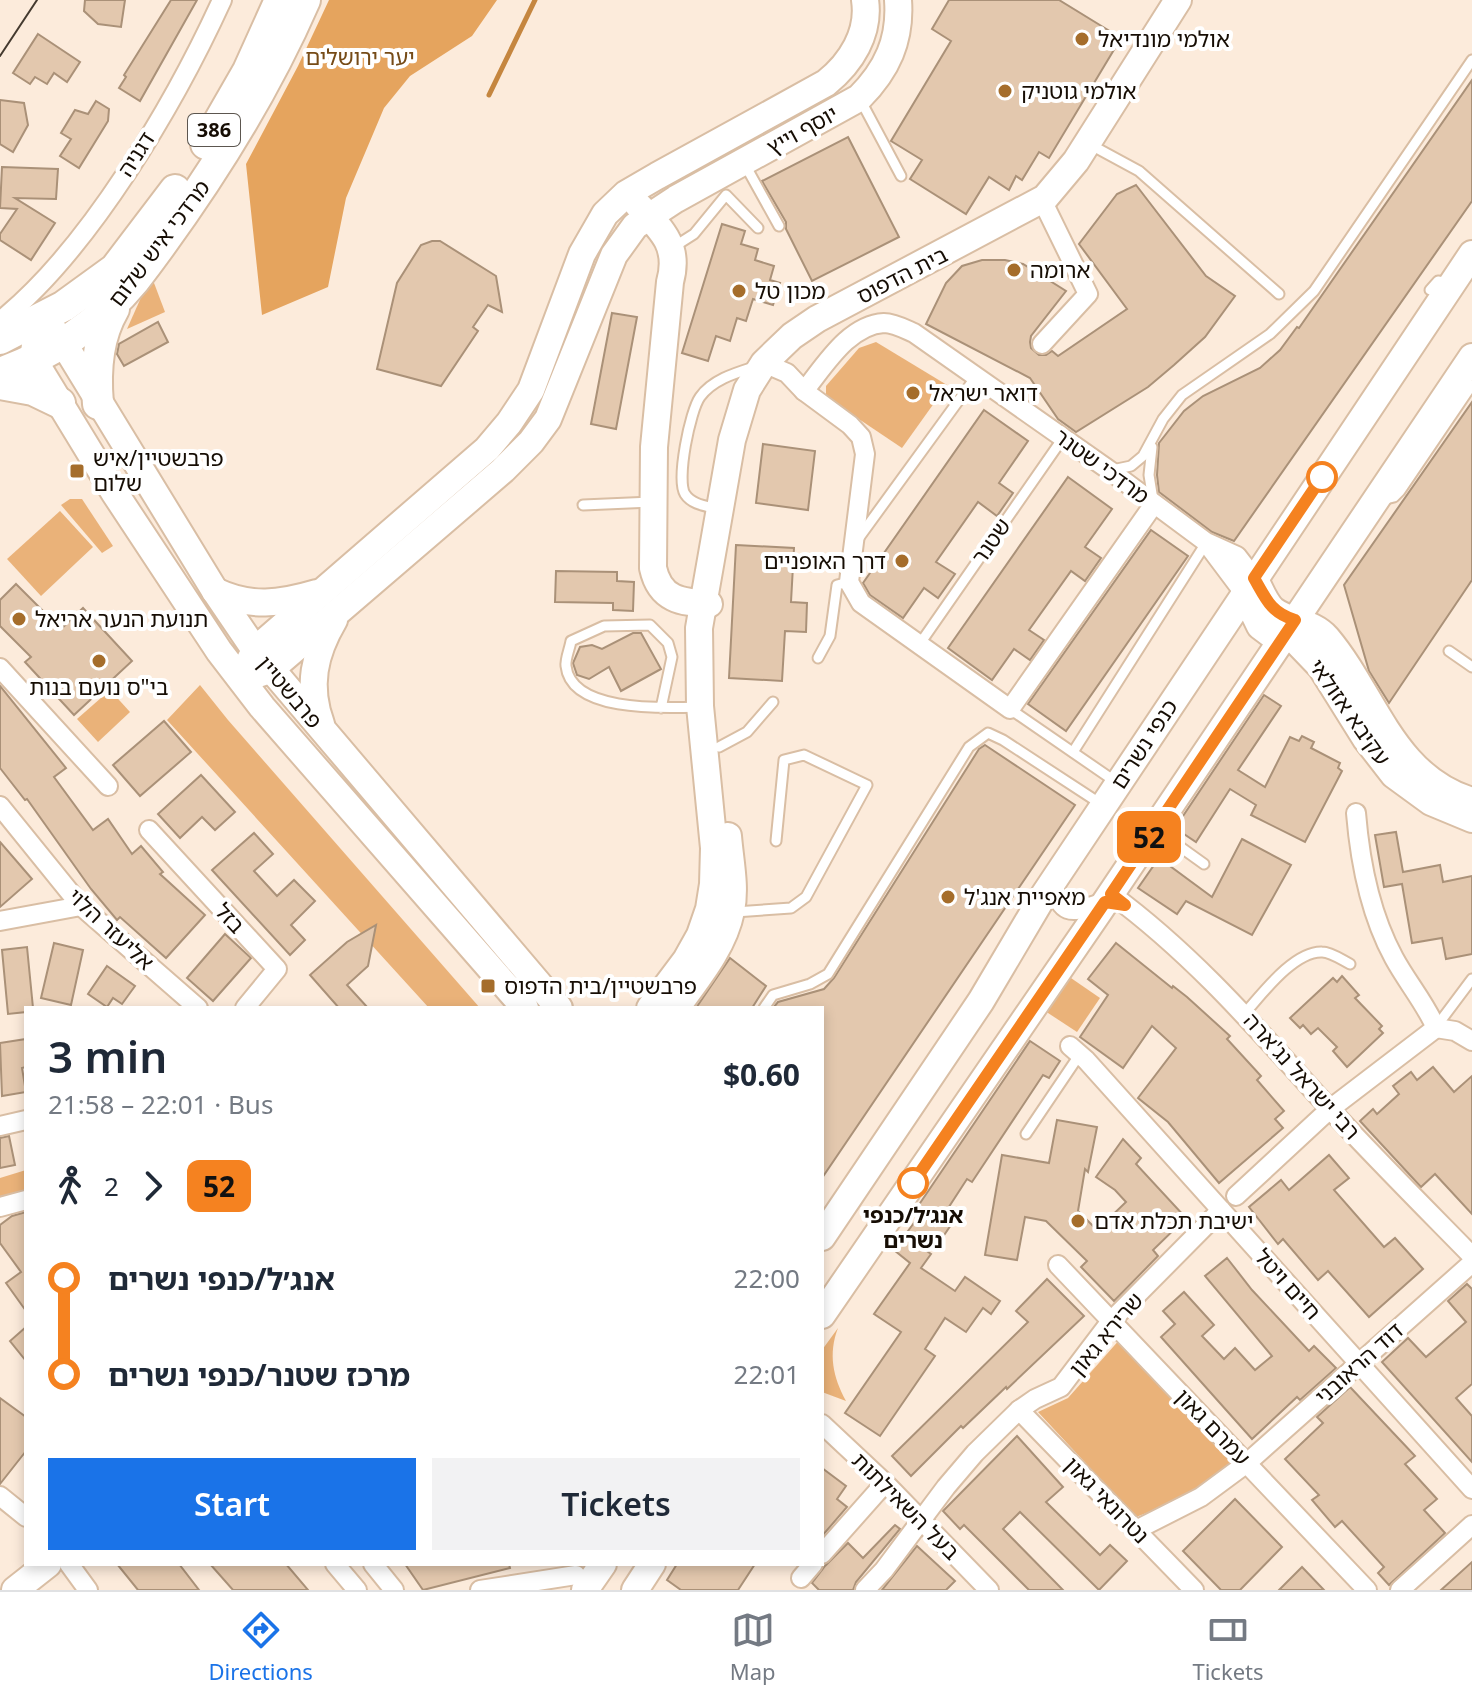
<!DOCTYPE html>
<meta charset="utf-8">
<style>
body{margin:0;font-family:"Noto Sans","Noto Sans Hebrew",sans-serif;background:#f2f2f3;color:#1f2937;height:100vh;display:flex;flex-direction:column;font-size:30px;white-space:nowrap}
*{box-sizing:border-box;margin:0}
p{font-size:26px;color:#747a83}
.icon{flex:none;width:44px;height:44px;fill:none;stroke:currentColor;stroke-width:2;stroke-linecap:round;stroke-linejoin:round}
.map{position:relative;flex:1;overflow:hidden}
.sheet{position:absolute;left:24px;top:1006px;width:800px;height:560px;display:flex;flex-direction:column;background:#fff;border-radius:0px;box-shadow:0 4px 12px #0003}
.sheet>*{flex:none}
.badge{padding:0 16px;border-radius:12px;font-size:28px;line-height:52px}
.map>.badge{position:absolute;translate:-50% -50%;box-shadow:0 0 0 4px #fff}
.legs{display:flex;align-items:center;gap:12px;height:88px;padding:0 24px;font-size:26px}
.legs p{margin-inline-start:auto}
.overview{display:flex;align-items:center;justify-content:space-between;height:136px;padding:0 24px}
h1{font-size:44px;font-weight:600;line-height:60px}
.button{display:flex;gap:16px;margin-top:auto;padding:16px 24px}
.button a{flex:1;height:92px;border-radius:0px;background:#1a73e8;color:#fff;font-size:32px;font-weight:600;line-height:92px;text-align:center}
.button a+a{background:#f2f2f3;color:#1f2937}
ul{padding:0 24px;list-style:none}
li{display:flex;align-items:center;gap:28px;height:96px;font-size:30px}
li i{display:grid;place-items:center;width:12px;height:100%;margin:0 10px;background:currentColor}
li i::after{content:'';width:20px;height:20px;margin:-10px;border:6px solid;border-radius:50%;background:#fff}
li p{margin-inline-start:auto}
li:first-child i{background:linear-gradient(#0000 50%,currentColor 0)}
li:last-child i{background:linear-gradient(currentColor 50%,#0000 0)}
.tabs{display:flex;justify-content:space-around;align-items:center;height:112px;border-top:2px solid #e0e1e3;background:#fff;font-size:22px;color:#747a83}
.tabs a{display:grid;justify-items:center;gap:4px}
.tabs .current{color:#1a73e8}
.map>svg:first-child{display:block}
.green{fill:#eab279}
.forest{fill:#e5a45e}
.lines{fill:none;stroke-linecap:round;stroke-linejoin:round}
.stream{stroke:#c5863f;stroke-width:5}
.building{fill:#e3c8ae;stroke:#aa9178;stroke-width:2}
.lane-casing{stroke:#d9bea4;stroke-width:13}
.street-casing{stroke:#d9bea4;stroke-width:22}
.secondary-casing{stroke:#d9bea4;stroke-width:30}
.primary-casing{stroke:#d9bea4;stroke-width:34}
.lane{stroke:#fff;stroke-width:9}
.street{stroke:#fff;stroke-width:18}
.secondary{stroke:#fff;stroke-width:26}
.primary{stroke:#fff;stroke-width:30}
.tram{stroke:#443a2f;stroke-width:2}
.line-1-casing{stroke:#fff;stroke-width:18}
.line-1{stroke:#f58220;stroke-width:12}
.poi-dot{fill:#a56d2b;stroke:#fff;stroke-width:3}
.stop-1-dot{fill:#fff;stroke:#f58220;stroke-width:4}
.labels{text-anchor:middle;stroke-width:8;stroke-linejoin:round;paint-order:stroke}
.shield{fill:#fff;stroke:#5c564f;stroke-width:2}
.shield-label{font-size:20px;font-weight:bold;fill:#160d04}
.poi-label{font-size:22px;fill:#160d04;stroke:#fff;text-anchor:start}
.park-label{font-size:22px;fill:#764b17;stroke:#fff}
.street-label{font-size:22px;fill:#160d04;stroke:#fff}
.stop-label{font-size:22px;font-weight:bold;fill:#160d04;stroke:#fff}
</style>
<div class="map">
<svg width="1472" height="1590" viewBox="0 0 1472 1590">
<rect width="100%" height="100%" fill="#fcebdb"/>
<g class="green">
<polygon points="151,275 165,312 127,329"/>
<polygon points="876,342 947,385 902,448 826,397 826,386 859,348"/>
<polygon points="70,499 82,499 113,546 102,553 61,505"/>
<polygon points="60,511 93,547 41,596 7,559"/>
<polygon points="200,685 228,720 480,1008 429,1008 167,720"/>
<polygon points="110,690 130,712 98,742 77,719"/>
<polygon points="1068,976 1100,998 1077,1032 1045,1011"/>
<polygon points="26,1170 26,1193 0,1200 0,1178"/>
<path d="M838,1328C828,1354 833,1377 846,1401L822,1392V1350Z"/>
<polygon points="1121,1338 1238,1461 1178,1501 1136,1517 1038,1412 1068,1398"/>
</g>
<polygon class="forest" points="329,0 497,0 472,36 410,76 384,108 346,198 328,287 262,315 246,164 298,66"/>
<g class="lines">
<polyline class="stream" points="489,95 535,0"/>
</g>
<g class="building">
<polygon points="85,0 125,0 121,27 98,24 84,11"/>
<polygon points="171,0 197,0 140,101 119,88 126,77 124,75"/>
<polygon points="949,0 1059,0 1121,38 1049,158 1039,152 1022,180 1016,176 1009,190 989,177 966,214 910,179 922,160 891,141 951,41 932,29"/>
<polygon points="38,34 80,62 67,82 54,73 47,84 35,77 30,84 13,73"/>
<polygon points="1472,80 1472,201 1234,541 1212,532 1159,492 1157,475 1159,443 1184,411 1203,396 1260,368 1280,350 1297,327 1299,328"/>
<polygon points="0,100 24,103 28,125 13,152 0,144"/>
<polygon points="96,101 109,109 108,121 79,168 60,156 71,139 61,133 75,110 88,114"/>
<polygon points="848,137 899,237 812,281 786,229 786,222 762,181"/>
<polygon points="2,167 58,169 56,199 15,198 55,223 31,260 0,240 0,234 17,209 0,208"/>
<polygon points="1136,185 1206,276 1235,296 1205,337 1174,365 1148,387 1076,432 1058,419 1030,378 926,324 946,283 962,266 982,260 1005,260 1023,264 1066,291 1031,336 1030,342 1031,348 1039,355 1046,355 1052,351 1058,356 1127,309 1079,244 1117,194"/>
<polygon points="722,224 745,231 741,244 758,249 755,260 774,266 770,280 780,283 773,305 753,299 746,321 737,318 730,341 716,336 708,361 682,353"/>
<polygon points="432,241 440,241 496,276 502,312 488,305 473,327 478,331 441,386 377,369 397,283 421,245"/>
<polygon points="612,313 637,317 616,429 591,424"/>
<polygon points="158,322 168,342 124,366 117,354 119,344"/>
<polygon points="1472,402 1472,580 1389,703 1369,671 1344,585"/>
<polygon points="984,410 1028,441 999,483 1013,493 997,516 978,502 936,562 955,574 938,598 924,588 903,618 870,595 863,583"/>
<polygon points="763,444 815,451 808,510 756,503"/>
<polygon points="1068,477 1112,509 1085,547 1101,558 1085,581 1071,571 1029,630 1044,640 1030,660 1014,649 992,680 948,648"/>
<polygon points="1151,530 1188,556 1066,731 1028,704"/>
<polygon points="736,545 794,548 791,602 807,603 806,632 785,631 782,681 729,678"/>
<polygon points="556,571 617,572 617,581 634,582 633,611 613,610 613,603 555,602"/>
<polygon points="16,584 61,629 83,608 132,661 74,715 25,662 31,657 0,626 0,600"/>
<polygon points="633,633 641,633 661,669 621,691 609,667 589,679 577,675 573,663 580,647 592,645 602,649"/>
<polygon points="0,686 66,768 54,777 93,830 108,819 132,854 141,846 163,872 160,874 205,915 166,958 120,917 117,920 91,889 27,799 25,800 0,768"/>
<polygon points="1264,695 1281,706 1238,770 1265,787 1290,737 1299,741 1302,736 1314,742 1311,748 1340,763 1338,768 1342,771 1305,842 1251,815 1256,805 1230,789 1196,842 1175,828"/>
<polygon points="164,721 191,752 140,796 113,765"/>
<polygon points="985,745 1075,805 822,1178 822,1008 773,1008 778,1002 824,989 834,978 979,749"/>
<polygon points="201,775 235,812 215,830 202,817 180,838 158,814"/>
<polygon points="1396,832 1403,872 1440,865 1443,882 1472,876 1472,954 1446,959 1442,938 1412,943 1402,884 1384,887 1375,835"/>
<polygon points="254,833 273,854 254,871 277,896 294,880 315,901 291,925 305,940 290,955 212,870"/>
<polygon points="1242,839 1291,865 1252,935 1186,901 1177,914 1138,888 1159,858 1212,897"/>
<polygon points="0,842 32,879 0,907"/>
<polygon points="376,925 368,966 347,985 368,1008 339,1008 310,975 347,942"/>
<polygon points="225,934 251,958 213,1001 187,978"/>
<polygon points="54,943 83,950 71,1005 41,998"/>
<polygon points="1116,943 1172,988 1173,986 1187,997 1230,1036 1227,1039 1261,1076 1257,1080 1284,1111 1275,1119 1283,1128 1219,1183 1168,1122 1138,1098 1176,1048 1152,1026 1123,1068 1080,1037 1108,995 1088,979"/>
<polygon points="27,947 33,1008 26,1008 26,1012 8,1014 2,950"/>
<polygon points="730,958 766,986 752,1008 696,1008"/>
<polygon points="107,966 135,986 122,1004 113,998 107,1007 88,994"/>
<polygon points="1342,976 1359,995 1355,998 1382,1026 1379,1029 1383,1033 1347,1067 1333,1051 1337,1047 1318,1028 1311,1034 1303,1025 1300,1028 1290,1018 1333,978 1337,982"/>
<polygon points="26,1039 26,1067 22,1068 26,1092 2,1096 0,1043"/>
<polygon points="1030,1041 1060,1061 1049,1078 1043,1075 972,1182 967,1179 945,1213 955,1219 936,1247 917,1244 931,1254 921,1268 955,1291 965,1277 1000,1301 991,1314 983,1308 966,1332 945,1318 925,1349 935,1356 880,1436 845,1413 901,1332 874,1314 910,1263 894,1250 919,1216 914,1212"/>
<polygon points="1433,1067 1454,1092 1472,1076 1472,1214 1435,1174 1421,1187 1360,1121 1373,1109 1377,1114 1399,1094 1393,1086 1411,1072 1417,1080"/>
<polygon points="1057,1120 1097,1127 1088,1172 1085,1169 1078,1211 1097,1230 1126,1202 1115,1190 1096,1177 1123,1139 1141,1158 1136,1164 1186,1218 1153,1250 1158,1256 1114,1301 1081,1267 1087,1261 1046,1221 1025,1217 1017,1260 985,1255 1002,1155 1049,1163"/>
<polygon points="9,1136 15,1165 0,1168 0,1138"/>
<polygon points="1329,1155 1349,1178 1334,1190 1384,1247 1395,1238 1423,1269 1369,1317 1328,1271 1318,1280 1283,1239 1278,1244 1249,1207 1281,1180 1289,1190"/>
<polygon points="26,1212 26,1311 6,1283 21,1272 0,1243 0,1225 12,1216"/>
<polygon points="1227,1258 1252,1290 1309,1351 1314,1346 1336,1368 1300,1400 1297,1397 1252,1439 1161,1337 1175,1324 1163,1311 1184,1292 1214,1325 1202,1336 1224,1359 1235,1348 1255,1370 1272,1356 1205,1276"/>
<polygon points="1047,1279 1084,1316 1007,1389 1006,1387 963,1428 961,1426 911,1476 892,1456 1028,1322 1016,1311"/>
<polygon points="1467,1284 1472,1289 1472,1384 1456,1398 1472,1416 1472,1462 1382,1362 1408,1338 1426,1357 1466,1322 1448,1301"/>
<polygon points="26,1327 26,1361 10,1341"/>
<polygon points="1350,1387 1415,1456 1405,1464 1437,1499 1424,1510 1445,1533 1389,1585 1378,1573 1384,1567 1342,1521 1335,1527 1312,1500 1319,1495 1285,1459 1323,1423 1317,1417"/>
<polygon points="0,1398 26,1417 26,1451 0,1484"/>
<polygon points="1017,1436 1063,1487 1046,1502 1100,1555 1110,1545 1127,1561 1099,1590 1020,1512 1003,1529 1063,1590 1029,1590 964,1525 960,1529 943,1511"/>
<polygon points="822,1468 846,1486 837,1499 847,1507 822,1536"/>
<polygon points="1235,1499 1282,1547 1240,1590 1221,1590 1183,1551"/>
<polygon points="895,1525 900,1529 856,1582 853,1590 819,1590 812,1583 825,1566 848,1543 863,1558"/>
<polygon points="917,1546 955,1581 946,1590 882,1590"/>
<polygon points="1472,1562 1472,1590 1441,1590"/>
<polygon points="117,1564 179,1564 199,1590 138,1590"/>
<polygon points="210,1564 286,1564 308,1590 233,1590"/>
<polygon points="405,1564 509,1564 510,1568 423,1590"/>
<polygon points="677,1564 755,1564 738,1590 681,1590 667,1580"/>
<polygon points="1302,1567 1324,1590 1279,1590"/>
</g>
<g class="lines">
<g class="lane-casing">
<g id="lane">
<polyline points="861,101 901,176"/>
<polyline points="1091,145 1139,171 1279,294"/>
<polyline points="744,163 779,226"/>
<polyline points="672,248 694,234 726,195 758,228"/>
<polyline points="1430,290 1438,281 1449,283"/>
<polyline points="1152,447 1149,475 1153,500"/>
<polyline points="1112,470 1131,466 1143,456 1163,419 1182,395 1270,334 1314,291 1472,60"/>
<polyline points="1382,500 1394,497 1400,491 1472,385"/>
<polyline points="583,505 652,502"/>
<path d="M718,509C707,506 692,505 685,494C676,480 690,411 700,397C712,380 735,373 754,367"/>
<polyline points="858,539 975,378"/>
<polyline points="919,645 1063,438"/>
<polyline points="1449,651 1472,667"/>
<polyline points="818,658 830,636 837,585 849,582"/>
<path d="M661,708L672,657L668,643L650,625L604,626L571,641C570,648 565,659 566,666C571,713 665,708 699,707"/>
<polyline points="1010,709 1116,782"/>
<polyline points="719,747 747,732 773,702"/>
<polyline points="1073,752 1206,543"/>
<polyline points="1158,831 1204,864"/>
<polyline points="735,912 791,908 806,897 867,785 804,755 784,760 776,841"/>
<polyline points="764,1008 773,995 810,984 828,974 969,747 988,733 1003,740 1101,804"/>
<path d="M1245,1013C1262,994 1294,951 1322,952C1331,952 1342,960 1350,964"/>
<polyline points="1436,1027 1472,979"/>
<polyline points="1026,1134 1080,1054"/>
</g>
</g>
<g class="street-casing">
<g id="street">
<path d="M0,321C89,250 175,103 222,0"/>
<polyline points="1042,344 1088,294 1042,200"/>
<polyline points="764,363 787,373 804,391 850,425 861,437 865,454 849,582 861,603 1010,709 1154,504"/>
<path d="M804,391C824,367 848,325 884,323C894,323 905,329 914,333L1109,470L1206,542L1237,556L1254,578"/>
<polyline points="1208,545 1244,593"/>
<polyline points="0,668 108,786"/>
<polyline points="0,806 81,906 198,1008"/>
<path d="M1356,813C1360,862 1370,914 1394,958C1407,982 1425,1003 1436,1028"/>
<polyline points="149,830 277,969 245,1008"/>
<path d="M1053,882C1061,924 1079,908 1107,902"/>
<path d="M1111,894C1194,955 1259,1031 1328,1107C1375,1158 1424,1207 1472,1256"/>
<polyline points="0,921 81,906"/>
<polyline points="1436,1028 1455,1031 1472,1041"/>
<polyline points="1070,1046 1086,1060 1472,1489"/>
<polyline points="0,1126 26,1120"/>
<polyline points="1236,1196 1330,1109 1436,1028"/>
<polyline points="0,1207 26,1200"/>
<polyline points="1058,1265 1367,1590"/>
<polyline points="1019,1410 1194,1590"/>
<polyline points="822,1424 885,1483 989,1590"/>
<polyline points="0,1496 26,1517"/>
<polyline points="1136,1530 1201,1497 1247,1463 1472,1263"/>
<polyline points="822,1554 885,1483"/>
<polyline points="69,1564 88,1590"/>
<polyline points="335,1564 357,1590"/>
<polyline points="373,1564 394,1590"/>
<polyline points="801,1578 813,1564"/>
<polyline points="480,1590 576,1575"/>
<polyline points="865,1590 884,1570 946,1487 975,1453 1019,1410 1035,1399 1061,1387 1111,1321 1221,1210"/>
<polyline points="1400,1590 1472,1525"/>
</g>
</g>
<g class="secondary-casing">
<g id="secondary">
<path d="M638,205C662,230 680,246 670,282L654,447L653,568C660,600 681,602 709,604"/>
<path d="M1254,578C1260,588 1264,602 1273,610C1290,623 1312,621 1327,638C1375,695 1392,777 1472,801"/>
<path d="M215,591C250,608 280,604 317,593"/>
<polyline points="1244,593 1260,626 1272,635 1296,641 1321,667 1366,739 1394,775 1431,802 1472,819"/>
<path d="M247,666L255,650L487,449L509,423L531,390L582,254L605,214L626,194L657,176L826,83C851,63 870,33 865,0"/>
<path d="M255,675L270,670L503,470L531,442L548,419L614,255L635,226L676,199L859,98C887,70 901,40 898,0"/>
<path d="M321,724C307,686 314,654 334,620"/>
<polyline points="525,1008 262,707 219,651 114,492 33,359 37,332 44,318 64,344 215,591 255,650 559,1008"/>
<polyline points="650,1008 686,960 700,935 709,909 713,884 714,848 700,706 699,628 732,440 747,390 764,363 792,336 817,319 1045,198 1076,161 1178,0"/>
<path d="M676,1008C697,979 724,947 731,911C736,887 730,861 728,836"/>
<polyline points="822,1237 981,1001 1042,898 1472,254"/>
<polyline points="822,1315 1098,913 1472,357"/>
<polyline points="15,1590 48,1564"/>
<polyline points="585,1590 603,1564"/>
<polyline points="635,1590 652,1564"/>
</g>
</g>
<g class="primary-casing">
<g id="primary">
<polyline points="206,144 248,71 280,0"/>
<polyline points="0,339 64,306 115,269 175,190"/>
<path d="M0,373C54,353 98,325 135,280C202,192 261,101 305,0"/>
<polyline points="0,384 33,390 60,403"/>
<path d="M98,404C95,371 97,338 114,309"/>
</g>
</g>
<use href="#lane" class="lane"/>
<use href="#street" class="street"/>
<use href="#secondary" class="secondary"/>
<use href="#primary" class="primary"/>
<polyline class="tram" points="0,56 37,0"/>
</g>
<g class="lines">
<g class="line-1-casing">
<path id="line-1" d="M913,1183L1105,902L1125,905L1111,894L1295,620C1271,613 1266,599 1254,578L1322,477"/>
</g>
<use href="#line-1" class="line-1"/>
</g>
<g class="poi-dot">
<circle cx="1082" cy="39" r="8"/>
<circle cx="1005" cy="91" r="8"/>
<circle cx="1014" cy="270" r="8"/>
<circle cx="739" cy="291" r="8"/>
<circle cx="913" cy="393" r="8"/>
<rect x="69" y="463" width="16" height="16" rx="4"/>
<circle cx="902" cy="561" r="8"/>
<circle cx="19" cy="619" r="8"/>
<circle cx="99" cy="661" r="8"/>
<circle cx="948" cy="897" r="8"/>
<rect x="480" y="978" width="16" height="16" rx="4"/>
<circle cx="1078" cy="1221" r="8"/>
</g>
<g class="stop-1-dot">
<circle cx="1322" cy="477" r="14"/>
<circle cx="913" cy="1183" r="14"/>
</g>
<g class="labels">
<rect class="shield" x="188" y="114" width="52" height="32" rx="6"/>
<g class="shield-label">
<text x="214" y="137">386</text>
</g>
<g class="poi-label">
<text x="1098" y="47">אולמי מונדיאל</text>
<text x="1021" y="99">אולמי גוטניק</text>
<text x="1030" y="278">ארומה</text>
<text x="755" y="299">מכון טל</text>
<text x="929" y="401">דואר ישראל</text>
<text x="93" y="466">פרבשטיין/איש<tspan x="93" dy="25">שלום</tspan></text>
<text x="886" y="569" text-anchor="end">דרך האופניים</text>
<text x="35" y="627">תנועת הנער אריאל</text>
<text x="99" y="695" text-anchor="middle">בי"ס נועם בנות</text>
<text x="964" y="905">מאפיית אנג'ל</text>
<text x="504" y="994">פרבשטיין/בית הדפוס</text>
<text x="1094" y="1229">ישיבת תכלת אדם</text>
</g>
<g class="park-label">
<text x="360" y="65">יער ירושלים</text>
</g>
<g class="street-label">
<text transform="translate(802 130) rotate(-29)" y="8">יוסף וייץ</text>
<text transform="translate(136 154) rotate(-57)" y="8">דגניה</text>
<text transform="translate(159 243) rotate(-53)" y="8">מרדכי איש שלום</text>
<text transform="translate(902 275) rotate(-27)" y="8">בית הדפוס</text>
<text transform="translate(1102 466) rotate(36)" y="8">מרדכי שטנר</text>
<text transform="translate(991 541) rotate(-55)" y="8">שטנר</text>
<text transform="translate(290 692) rotate(50)" y="8">פרבשטיין</text>
<text transform="translate(1350 712) rotate(55)" y="8">עקיבא אזולאי</text>
<text transform="translate(1144 744) rotate(-57)" y="8">כנפי נשרים</text>
<text transform="translate(230 918) rotate(47)" y="8">בזל</text>
<text transform="translate(111 929) rotate(43)" y="8">אליעזר הלוי</text>
<text transform="translate(1302 1076) rotate(48)" y="8">רבי ישראל נג'ארה</text>
<text transform="translate(1288 1284) rotate(48)" y="8">חיים ויטל</text>
<text transform="translate(1106 1334) rotate(-50)" y="8">שרירא גאון</text>
<text transform="translate(1359 1363) rotate(-42)" y="8">דוד הראובני</text>
<text transform="translate(1213 1427) rotate(46)" y="8">עמרם גאון</text>
<text transform="translate(1107 1500) rotate(46)" y="8">נטרונאי גאון</text>
<text transform="translate(906 1506) rotate(45)" y="8">בעל השאילתות</text>
</g>
<g class="stop-label">
<text x="913" y="1223">אנג׳ל/כנפי<tspan x="913" dy="25">נשרים</tspan></text>
</g>
</g>
</svg>
<b class="badge" style="left:1149px;top:837px;background:#f58220;color:#111">52</b>
<section class="sheet">
<div class="overview"><div><h1>3 min</h1><p>21:58 – 22:01 · Bus</p></div><b>$0.60</b></div>
<div class="legs"><svg class="icon" aria-label="walk" viewBox="0 0 24 24"><circle cx="13" cy="4" r="2"/><path d="M13 8l-2 6 4 7M11 14l-3 7M7 12l3-4h3l4 4"/></svg>2<svg class="icon" aria-label="forward" viewBox="0 0 24 24"><path d="M9 5l7 7-7 7"/></svg><b class="badge" style="background:#f58220;color:#111">52</b></div>
<ul>
<li><i style="color:#f58220"></i><b>אנג׳ל/כנפי נשרים</b><p>22:00</p></li>
<li><i style="color:#f58220"></i><b>מרכז שטנר/כנפי נשרים</b><p>22:01</p></li>
</ul>
<div class="button"><a>Start</a><a>Tickets</a></div>
</section>
</div>
<nav class="tabs">
<a class="current"><svg class="icon" aria-label="directions" viewBox="0 0 24 24"><path d="M12 3l9 9-9 9-9-9zM9 14v-3h6M13 9l2 2-2 2"/></svg>Directions</a>
<a><svg class="icon" aria-label="map" viewBox="0 0 24 24"><path d="M3 6l6-2 6 2 6-2v14l-6 2-6-2-6 2zM9 4v14M15 6v14"/></svg>Map</a>
<a><svg class="icon" aria-label="tickets" viewBox="0 0 24 24"><path d="M3 7h18v10H3zM15 7v10"/></svg>Tickets</a>
</nav>
